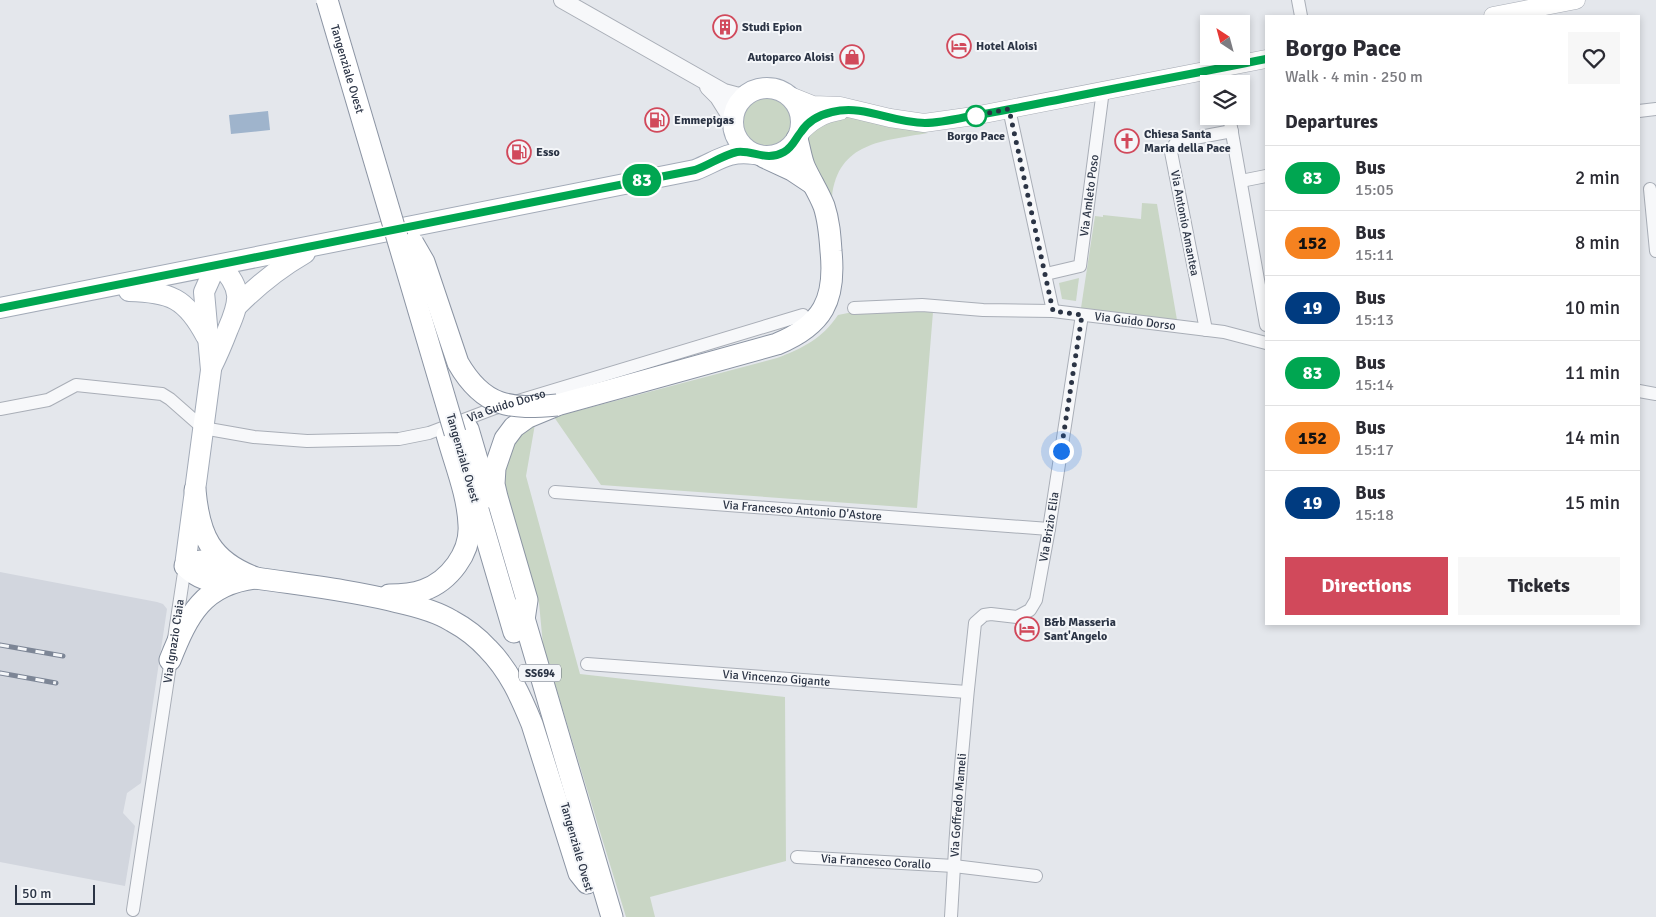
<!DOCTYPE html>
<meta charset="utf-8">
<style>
body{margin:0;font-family:Signika,sans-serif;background:#f7f7f7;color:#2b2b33;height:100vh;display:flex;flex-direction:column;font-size:19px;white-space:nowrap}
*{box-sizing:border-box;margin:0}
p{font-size:16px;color:#7c7c81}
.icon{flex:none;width:28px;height:28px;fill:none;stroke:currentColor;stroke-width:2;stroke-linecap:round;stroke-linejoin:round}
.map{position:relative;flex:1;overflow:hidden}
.drawer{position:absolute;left:1265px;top:15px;width:375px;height:610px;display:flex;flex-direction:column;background:#fff;border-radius:0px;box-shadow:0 2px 8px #0003}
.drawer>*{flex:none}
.badge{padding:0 10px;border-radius:16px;font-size:18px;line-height:32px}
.needle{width:32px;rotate:324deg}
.controls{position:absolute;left:1200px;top:15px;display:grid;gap:10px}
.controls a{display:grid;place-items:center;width:50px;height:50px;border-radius:0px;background:#fff;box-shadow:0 2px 8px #0003;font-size:25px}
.scale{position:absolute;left:15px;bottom:12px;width:80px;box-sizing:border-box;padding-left:5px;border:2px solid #2b3445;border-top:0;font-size:14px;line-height:18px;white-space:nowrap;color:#2b3445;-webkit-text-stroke:4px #f4f6f9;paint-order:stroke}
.you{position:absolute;width:25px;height:25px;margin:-12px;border:4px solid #fff;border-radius:50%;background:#1a73e8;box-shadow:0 0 0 8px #1a73e833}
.map>.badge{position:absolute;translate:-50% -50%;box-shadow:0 0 0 2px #fff}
h2{padding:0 20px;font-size:19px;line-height:45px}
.round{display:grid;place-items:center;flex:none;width:52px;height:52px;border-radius:0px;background:#f7f7f7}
.headline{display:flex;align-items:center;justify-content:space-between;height:85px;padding:0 20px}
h1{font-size:24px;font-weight:700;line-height:38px}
.action{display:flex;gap:10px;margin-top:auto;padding:10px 20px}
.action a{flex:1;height:58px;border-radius:0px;background:#d1495b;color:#fff;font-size:20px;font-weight:700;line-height:58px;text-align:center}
.action a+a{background:#f7f7f7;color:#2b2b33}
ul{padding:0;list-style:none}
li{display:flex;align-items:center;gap:15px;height:65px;padding:0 20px;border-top:1px solid #e1e1e2}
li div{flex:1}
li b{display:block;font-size:19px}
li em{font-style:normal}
li .badge{min-width:55px;font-weight:700;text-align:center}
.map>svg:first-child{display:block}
.built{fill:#d2d6de}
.green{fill:#c9d6c5}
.water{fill:#9fb4cc}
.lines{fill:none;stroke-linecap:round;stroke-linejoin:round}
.minor-casing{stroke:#a9aeb7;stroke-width:14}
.tertiary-casing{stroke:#a9aeb7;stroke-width:18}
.secondary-casing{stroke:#a9aeb7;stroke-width:19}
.primary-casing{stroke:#a3abb8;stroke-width:22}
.trunk-casing{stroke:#8b94a3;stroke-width:23}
.minor{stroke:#f7f8fa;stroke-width:12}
.tertiary{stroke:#f7f8fa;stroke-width:16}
.secondary{stroke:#fff;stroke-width:18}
.primary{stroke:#fff;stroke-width:20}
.trunk{stroke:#fff;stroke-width:21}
.rail-casing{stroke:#7d8696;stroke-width:5}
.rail{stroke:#f4f6f9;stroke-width:3;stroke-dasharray:9;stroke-linecap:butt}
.trunk-bridge-casing{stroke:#8b94a3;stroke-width:23;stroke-linecap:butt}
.trunk-bridge{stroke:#fff;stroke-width:21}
.line-casing{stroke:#fff;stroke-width:11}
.line{stroke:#00a651;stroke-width:8}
.walk{stroke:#2b3445;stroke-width:5;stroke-dasharray:0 9}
.stop-dot{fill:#fff;stroke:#00a651;stroke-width:2.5}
.labels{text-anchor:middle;stroke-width:4;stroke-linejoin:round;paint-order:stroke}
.shield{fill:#f4f6f9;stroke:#676e7b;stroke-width:1}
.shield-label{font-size:11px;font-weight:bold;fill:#2b3445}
.poi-label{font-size:12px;font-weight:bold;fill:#2b3445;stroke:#f4f6f9;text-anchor:start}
.street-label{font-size:12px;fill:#2b3445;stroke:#f4f6f9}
.stop-label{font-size:12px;font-weight:bold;fill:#2b3445;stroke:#f4f6f9}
</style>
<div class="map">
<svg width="1656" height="917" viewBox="0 0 1656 917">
<rect width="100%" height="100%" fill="#e4e7ec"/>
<polygon class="built" points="0,572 157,602 163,604 167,609 141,783 127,793 123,813 135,826 125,886 0,862"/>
<g class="green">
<circle cx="767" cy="121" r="27"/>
<path d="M839,115L928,133C883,141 838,142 832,197L805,146L810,131Z"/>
<polygon points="1142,203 1157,204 1177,320 1081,308 1095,216 1103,217 1103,215 1141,219"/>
<polygon points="1079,278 1076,301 1062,299 1059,283"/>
<path d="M853,312H933L917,508L601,485L554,417L777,358C803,348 822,339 838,315Z"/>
<polygon points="535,424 526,476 580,674 785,697 786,861 650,897 655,917 626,917 543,645 539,603 505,490 503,469 518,435"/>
</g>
<polygon class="water" points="268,111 270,130 231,134 229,115"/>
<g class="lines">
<g class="minor-casing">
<g id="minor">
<polyline points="1298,0 1301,16"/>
<polyline points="1220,69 1223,84"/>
<polyline points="1009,109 1053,311"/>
<polyline points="1639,111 1656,109"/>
<polyline points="1229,116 1266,325"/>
<polyline points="1241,181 1266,176"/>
<polyline points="1650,189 1656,251"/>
<path id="s1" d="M1046,274L1080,266L1103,90"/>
<path id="s2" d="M854,308L922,305L983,310L1053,311L1224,332L1266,343"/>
<polyline points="1206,330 1171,152 1175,144 1184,140 1232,131"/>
<polyline points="1639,391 1656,394"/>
<path id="s3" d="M0,409L48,400L76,385L162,394L170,399L203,428L254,437L307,441L399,439L429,433L495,408L803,315"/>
<path id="s4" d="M555,492L1049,529"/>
<path id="s5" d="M587,664L967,692"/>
<path id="s6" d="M797,857L954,866L1036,876"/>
<path id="s7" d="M133,910L185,566"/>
<path id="s8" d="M951,917C956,819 964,720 975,623L984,615L991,614L1017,617L1030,610L1036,600L1049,529L1082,315"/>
</g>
</g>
<g class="tertiary-casing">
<g id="tertiary">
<polyline points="562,0 724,92 739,96 750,92"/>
<polyline points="708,87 718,97 733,121"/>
</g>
</g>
<g class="secondary-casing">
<g id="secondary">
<polyline points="1493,16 1576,0"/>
<polyline points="788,95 813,105 840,106 890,118 924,123 974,116 1266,59"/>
<path d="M800,133C812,120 823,114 840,111"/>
</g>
</g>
<g class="primary-casing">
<g id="primary">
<circle cx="767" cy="122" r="34"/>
<path d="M129,291C170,292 186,298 206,336"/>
<path d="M238,305C259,284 279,268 305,253"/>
<path d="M0,308L695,170C718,161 728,150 754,154"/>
<path d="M212,366C218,354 223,342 228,329C240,301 243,289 220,265"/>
<polyline points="185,566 211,370 204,292 212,274 220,265"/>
</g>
</g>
<g class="trunk-casing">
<g id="trunk">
<polyline points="764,157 792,170 813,184"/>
<polyline points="468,429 488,497"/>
<polyline points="469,479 514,632"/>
<path d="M195,490C199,535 210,561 256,578C303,585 351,590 398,602C416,606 436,611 452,621C465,628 478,638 488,649C509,670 521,697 532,724L579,873L587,883"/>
<path d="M230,566C215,560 199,558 185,566C197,579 212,582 230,583"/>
<path d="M389,595C401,595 413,594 424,590C449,581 471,553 469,525C468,495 455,464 447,435"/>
<polyline points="521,608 612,917"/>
<path d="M524,620L527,600L497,497L494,484L495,468L505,439L514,427L528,417L557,405L777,344C823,325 836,300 831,251C830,236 829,221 824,206C819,193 811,181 805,168C801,159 800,149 797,139"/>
<path d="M170,660C188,615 203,584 256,578"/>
</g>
</g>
<use href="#minor" class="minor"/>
<use href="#tertiary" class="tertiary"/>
<use href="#secondary" class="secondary"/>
<use href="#primary" class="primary"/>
<use href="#trunk" class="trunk"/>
<g class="rail-casing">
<g id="rail">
<polyline points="0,645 63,656"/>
<polyline points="0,673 56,683"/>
</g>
</g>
<use href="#rail" class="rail"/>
<g class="trunk-bridge-casing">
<g id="trunk-bridge">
<path id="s9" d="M327,0L455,433"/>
<path d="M413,243L424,262L458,363C484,408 510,409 557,405"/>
</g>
</g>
<use href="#trunk-bridge" class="trunk-bridge"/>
</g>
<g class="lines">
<g class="line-casing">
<path id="line" d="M0,308L695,170C709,165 723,155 737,152C754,150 766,162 784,152C793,147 795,139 801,132C808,121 819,115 832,112C864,104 892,123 925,123C938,123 952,120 966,117C998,112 1030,105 1062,99C1130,85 1198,73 1266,59"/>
</g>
<use href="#line" class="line"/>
<polyline class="walk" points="976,116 974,116 1009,109 1053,311 1082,315 1061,451"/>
</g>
<defs>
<g id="building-ring" transform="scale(1.25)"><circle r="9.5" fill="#f4f6f9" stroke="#d1495b" stroke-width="1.5"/><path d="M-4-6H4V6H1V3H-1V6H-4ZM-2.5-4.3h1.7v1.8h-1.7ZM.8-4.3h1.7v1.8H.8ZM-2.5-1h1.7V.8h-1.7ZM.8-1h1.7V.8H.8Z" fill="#d1495b"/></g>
<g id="hotel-ring" transform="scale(1.25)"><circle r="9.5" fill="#f4f6f9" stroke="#d1495b" stroke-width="1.5"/><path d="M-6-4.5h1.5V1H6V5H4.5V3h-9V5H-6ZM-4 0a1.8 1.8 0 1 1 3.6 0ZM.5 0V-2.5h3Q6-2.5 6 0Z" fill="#d1495b"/></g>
<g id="shop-ring" transform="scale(1.25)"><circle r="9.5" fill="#f4f6f9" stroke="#d1495b" stroke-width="1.5"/><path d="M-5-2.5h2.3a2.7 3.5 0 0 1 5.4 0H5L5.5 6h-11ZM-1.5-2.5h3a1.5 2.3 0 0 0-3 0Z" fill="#d1495b"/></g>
<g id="fuel-ring" transform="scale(1.25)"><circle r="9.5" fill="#f4f6f9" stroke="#d1495b" stroke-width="1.5"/><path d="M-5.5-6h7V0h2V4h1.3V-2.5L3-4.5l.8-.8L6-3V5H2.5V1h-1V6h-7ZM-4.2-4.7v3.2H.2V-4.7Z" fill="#d1495b"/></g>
<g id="church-ring" transform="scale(1.25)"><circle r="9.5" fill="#f4f6f9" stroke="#d1495b" stroke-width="1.5"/><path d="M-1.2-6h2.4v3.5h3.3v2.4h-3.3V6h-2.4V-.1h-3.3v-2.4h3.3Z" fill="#d1495b"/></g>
</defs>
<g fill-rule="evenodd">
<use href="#building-ring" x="725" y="27"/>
<use href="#hotel-ring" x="959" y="46"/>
<use href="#shop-ring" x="852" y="57"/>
<use href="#fuel-ring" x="657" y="120"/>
<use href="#church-ring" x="1127" y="141"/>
<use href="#fuel-ring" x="519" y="152"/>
<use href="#hotel-ring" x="1027" y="629"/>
</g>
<circle class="stop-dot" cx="976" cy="116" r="10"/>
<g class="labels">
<rect class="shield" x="519" y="664.5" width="42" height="17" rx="4"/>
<g class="shield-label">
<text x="540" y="677">SS694</text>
</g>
<g class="poi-label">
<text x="742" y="31">Studi Epion</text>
<text x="976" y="50">Hotel Aloisi</text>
<text x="834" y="61" text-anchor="end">Autoparco Aloisi</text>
<text x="674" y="124">Emmepigas</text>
<text x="1144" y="138">Chiesa Santa<tspan x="1144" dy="14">Maria della Pace</tspan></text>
<text x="536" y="156">Esso</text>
<text x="1044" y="626">B&amp;b Masseria<tspan x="1044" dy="14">Sant'Angelo</tspan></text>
</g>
<g class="street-label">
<text dy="4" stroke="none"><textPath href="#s9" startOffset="72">Tangenziale Ovest</textPath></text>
<text dy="4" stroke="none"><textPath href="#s1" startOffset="106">Via Amleto Poso</textPath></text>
<text transform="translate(1185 223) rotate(79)" y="4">Via Antonio Amantea</text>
<text dy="4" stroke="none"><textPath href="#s2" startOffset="282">Via Guido Dorso</textPath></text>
<text dy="4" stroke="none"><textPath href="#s3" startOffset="530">Via Guido Dorso</textPath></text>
<text transform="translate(463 458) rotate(74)" y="4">Tangenziale Ovest</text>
<text dy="4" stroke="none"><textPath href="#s4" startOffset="248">Via Francesco Antonio D'Astore</textPath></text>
<text dy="4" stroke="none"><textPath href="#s8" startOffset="441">Via Brizio Elia</textPath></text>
<text dy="4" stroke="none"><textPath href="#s7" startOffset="272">Via Ignazio Ciaia</textPath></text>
<text dy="4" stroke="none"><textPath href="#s5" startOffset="190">Via Vincenzo Gigante</textPath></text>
<text dy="4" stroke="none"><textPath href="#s8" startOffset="112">Via Goffredo Mameli</textPath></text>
<text transform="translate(577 847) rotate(74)" y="4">Tangenziale Ovest</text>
<text dy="4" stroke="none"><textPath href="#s6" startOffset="79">Via Francesco Corallo</textPath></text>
</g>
<g class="stop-label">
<text x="976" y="140">Borgo Pace</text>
</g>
</g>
</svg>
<div class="controls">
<a><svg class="needle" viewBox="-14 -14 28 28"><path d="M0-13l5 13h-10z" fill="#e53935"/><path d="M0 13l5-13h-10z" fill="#7c7c81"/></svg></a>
<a><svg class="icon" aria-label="layers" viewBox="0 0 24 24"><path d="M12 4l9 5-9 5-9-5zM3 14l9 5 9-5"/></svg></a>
</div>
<div class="scale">50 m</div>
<div class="you" style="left:1061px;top:451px"></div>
<b class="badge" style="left:642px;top:180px;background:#00a651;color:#fff">83</b>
<section class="drawer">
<div class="headline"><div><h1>Borgo Pace</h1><p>Walk · 4 min · 250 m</p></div><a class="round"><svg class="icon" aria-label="heart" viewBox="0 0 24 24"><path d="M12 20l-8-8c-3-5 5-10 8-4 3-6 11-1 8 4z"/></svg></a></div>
<h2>Departures</h2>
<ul>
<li><span class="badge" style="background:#00a651;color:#fff">83</span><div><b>Bus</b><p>15:05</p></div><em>2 min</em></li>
<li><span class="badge" style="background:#f58220;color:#111">152</span><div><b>Bus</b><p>15:11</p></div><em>8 min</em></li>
<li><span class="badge" style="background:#003b80;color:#fff">19</span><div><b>Bus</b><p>15:13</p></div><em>10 min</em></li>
<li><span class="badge" style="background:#00a651;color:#fff">83</span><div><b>Bus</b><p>15:14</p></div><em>11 min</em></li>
<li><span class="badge" style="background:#f58220;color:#111">152</span><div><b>Bus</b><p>15:17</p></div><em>14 min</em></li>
<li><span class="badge" style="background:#003b80;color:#fff">19</span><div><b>Bus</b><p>15:18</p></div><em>15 min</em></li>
</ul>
<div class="action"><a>Directions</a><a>Tickets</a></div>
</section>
</div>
